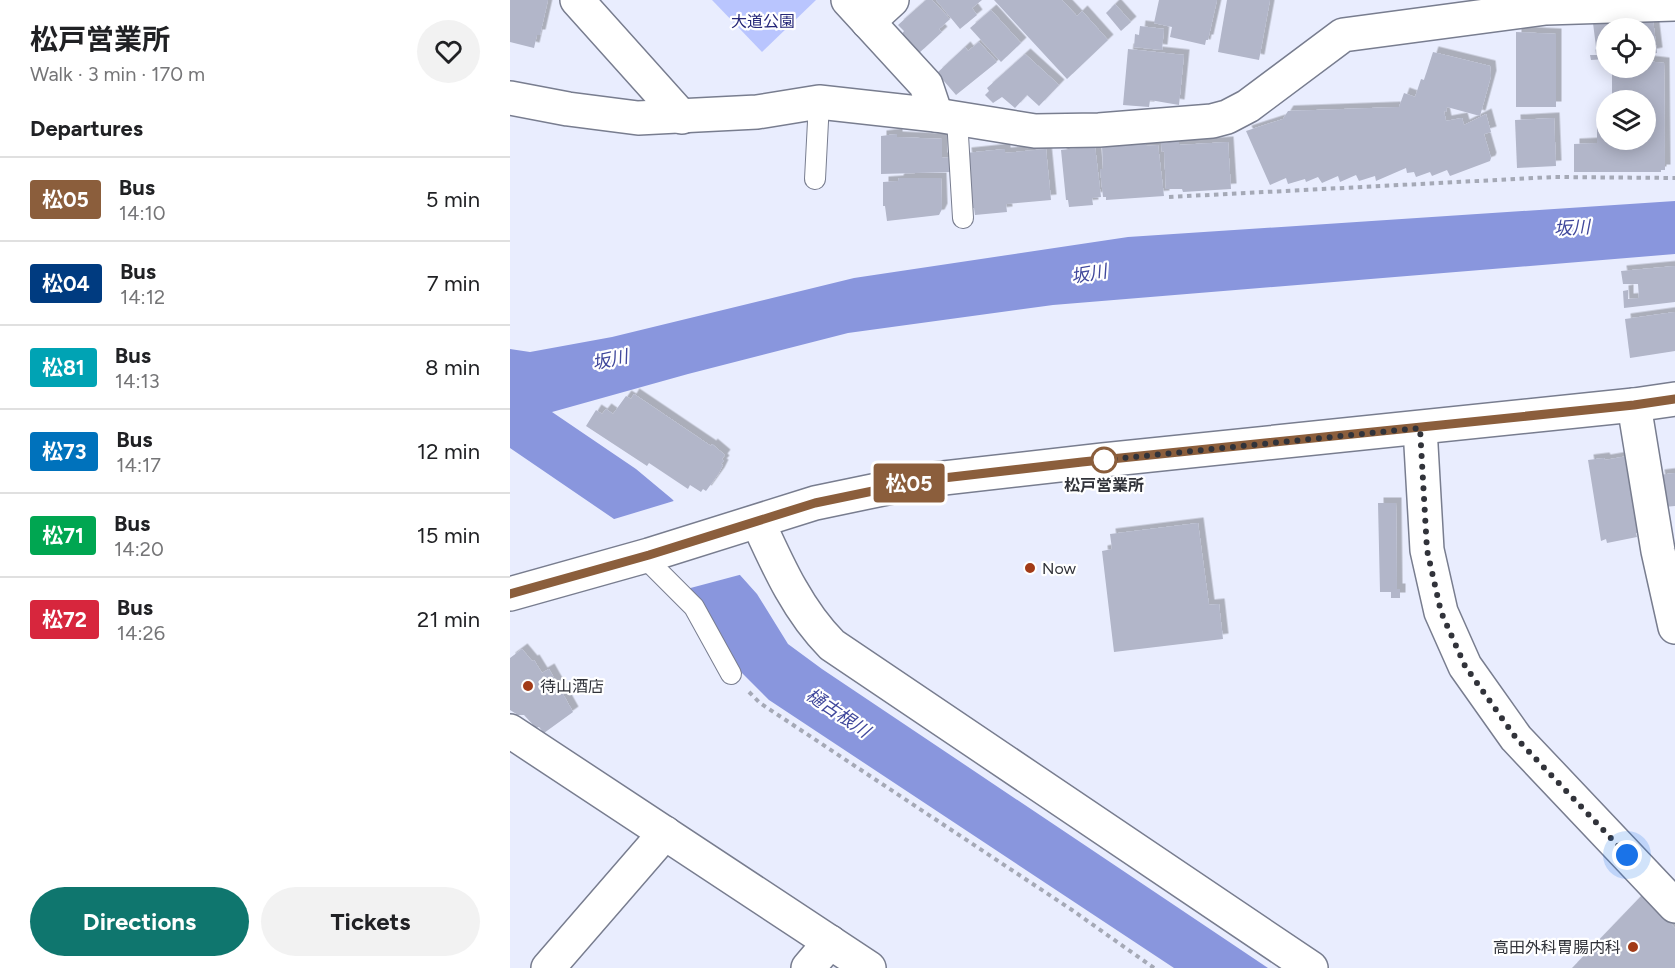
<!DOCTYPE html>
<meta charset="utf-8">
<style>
body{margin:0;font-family:Figtree,"Noto Sans JP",sans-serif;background:#f2f2f2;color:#202124;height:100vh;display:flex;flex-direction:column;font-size:22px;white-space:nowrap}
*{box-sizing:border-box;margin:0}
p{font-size:20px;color:#757577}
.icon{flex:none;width:33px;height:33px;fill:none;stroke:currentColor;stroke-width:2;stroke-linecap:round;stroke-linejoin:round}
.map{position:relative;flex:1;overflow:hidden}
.panel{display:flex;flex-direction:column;background:#fff;width:510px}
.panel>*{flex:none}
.badge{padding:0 12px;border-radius:4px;font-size:21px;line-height:39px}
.tools{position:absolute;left:1086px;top:18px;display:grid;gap:12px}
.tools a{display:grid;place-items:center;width:60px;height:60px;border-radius:50%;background:#fff;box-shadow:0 3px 15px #0003;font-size:30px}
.you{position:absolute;width:30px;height:30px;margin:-15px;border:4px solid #fff;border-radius:50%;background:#1a73e8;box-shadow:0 0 0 9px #1a73e833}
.map>.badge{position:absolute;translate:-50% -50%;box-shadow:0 0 0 3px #fff}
h2{padding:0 30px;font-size:22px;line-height:54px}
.round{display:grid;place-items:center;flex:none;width:63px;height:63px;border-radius:32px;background:#f2f2f2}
.headline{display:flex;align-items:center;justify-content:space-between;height:102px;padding:0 30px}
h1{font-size:28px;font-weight:700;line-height:45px}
.action{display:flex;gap:12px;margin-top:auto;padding:12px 30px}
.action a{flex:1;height:69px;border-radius:36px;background:#0f766e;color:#fff;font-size:24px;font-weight:700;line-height:69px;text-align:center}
.action a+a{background:#f2f2f2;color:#202124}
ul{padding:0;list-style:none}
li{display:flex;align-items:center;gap:18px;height:84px;padding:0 30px;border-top:2px solid #e0e0e0}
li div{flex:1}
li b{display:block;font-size:22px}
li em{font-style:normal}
li .badge{min-width:66px;font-weight:700;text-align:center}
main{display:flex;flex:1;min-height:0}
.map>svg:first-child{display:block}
.green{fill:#b9c5fe}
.water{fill:#8996dd}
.pier{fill:#e9edfe}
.building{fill:#b2b6c9;filter:url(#shadow)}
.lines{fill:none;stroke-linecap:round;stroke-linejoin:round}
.lane-casing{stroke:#787d8f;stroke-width:22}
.street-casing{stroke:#787d8f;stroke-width:36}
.secondary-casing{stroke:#787d8f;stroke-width:36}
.primary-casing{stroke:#787d8f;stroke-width:36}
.path{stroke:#a5a9b6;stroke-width:4;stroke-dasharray:4.5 4.5;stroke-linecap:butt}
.lane{stroke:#fff;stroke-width:20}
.street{stroke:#fff;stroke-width:33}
.secondary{stroke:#fff;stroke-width:33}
.primary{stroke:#fff;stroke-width:33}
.line-casing{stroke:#fff;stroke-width:14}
.line{stroke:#8b5e3c;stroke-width:9}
.walk{stroke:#31333a;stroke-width:6;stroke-dasharray:0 10.8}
.stop-dot{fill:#fff;stroke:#8b5e3c;stroke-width:3}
.poi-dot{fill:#a23b17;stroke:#fff;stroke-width:2}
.labels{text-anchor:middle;stroke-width:4.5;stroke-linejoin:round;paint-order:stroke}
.park-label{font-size:16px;fill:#262879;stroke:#fff}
.stop-label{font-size:16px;font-weight:bold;fill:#31333a;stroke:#fff}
.poi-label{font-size:16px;fill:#31333a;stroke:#fff;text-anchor:start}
.water-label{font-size:18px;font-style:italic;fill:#40489c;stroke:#fff}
</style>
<main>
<section class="panel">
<div class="headline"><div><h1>松戸営業所</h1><p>Walk · 3 min · 170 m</p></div><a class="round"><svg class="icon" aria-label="heart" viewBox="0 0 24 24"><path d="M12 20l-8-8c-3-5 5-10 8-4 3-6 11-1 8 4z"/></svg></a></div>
<h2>Departures</h2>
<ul>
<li><span class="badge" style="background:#8b5e3c;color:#fff">松05</span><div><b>Bus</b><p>14:10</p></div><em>5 min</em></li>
<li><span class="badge" style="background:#003b80;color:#fff">松04</span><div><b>Bus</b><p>14:12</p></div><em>7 min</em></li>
<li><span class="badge" style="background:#00a3b4;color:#fff">松81</span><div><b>Bus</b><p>14:13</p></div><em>8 min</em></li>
<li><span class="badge" style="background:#0072bc;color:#fff">松73</span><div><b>Bus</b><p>14:17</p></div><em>12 min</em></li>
<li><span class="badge" style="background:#00a651;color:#fff">松71</span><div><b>Bus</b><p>14:20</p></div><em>15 min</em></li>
<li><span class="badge" style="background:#d7263d;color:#fff">松72</span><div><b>Bus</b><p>14:26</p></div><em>21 min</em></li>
</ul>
<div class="action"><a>Directions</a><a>Tickets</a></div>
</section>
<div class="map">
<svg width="1165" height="968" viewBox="0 0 1165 968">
<defs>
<filter id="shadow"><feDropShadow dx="5.5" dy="-5.5" stdDeviation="0" flood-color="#0004"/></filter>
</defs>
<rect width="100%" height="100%" fill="#e9edfe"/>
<polygon class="green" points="202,0 306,0 252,52"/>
<polygon class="water" points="1165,201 1165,254 543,305 338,333 178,374 42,412 126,469 162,499 247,594 278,644 312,669 758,968 664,968 259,700 231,672 189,601 104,519 0,448 0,349 20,352 102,337 344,278 618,237"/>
<polygon class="pier" points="167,500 233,574 173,590 101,520"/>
<g class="building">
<polygon points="0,0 38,0 30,35 27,35 24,48 0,42"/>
<polygon points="416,0 422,0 440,19 429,29 432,32 408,54 391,35 394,31 388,25"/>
<polygon points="426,0 472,0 462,8 467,15 450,29"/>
<polygon points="484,0 552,0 567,16 572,11 598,40 557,79"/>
<polygon points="649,0 707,0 698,40 696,40 695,45 660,37 662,27 644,23"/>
<polygon points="717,0 760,0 749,60 708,52"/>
<polygon points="605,4 621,22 611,31 596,13"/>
<polygon points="481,10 511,43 491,62 460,28"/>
<polygon points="1143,19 1147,53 1136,55 1136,28 1096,28 1096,59 1081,60 1080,55 1087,55 1083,23"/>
<polygon points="630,26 654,29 652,50 624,47 625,34 629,35"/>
<polygon points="1006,32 1046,34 1046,107 1006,107"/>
<polygon points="469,42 487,62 446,95 427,73 455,47 458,51"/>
<polygon points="618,49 674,55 669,105 640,100 639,107 613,105"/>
<polygon points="923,52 980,66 981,76 970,116 937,107 936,112 934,111 936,121 952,118 954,125 976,114 981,132 974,134 981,158 980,161 940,176 937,170 922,176 920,172 906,177 904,172 897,173 896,168 866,181 865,176 849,181 846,175 830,182 828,176 812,183 808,177 796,182 795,179 778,184 776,178 760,185 736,131 773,119 778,111 889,107 894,93 905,97 911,79 914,80"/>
<polygon points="515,54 549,85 529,106 517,95 505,108 492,97 483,103 475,95 479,91 477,88"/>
<polygon points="1136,61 1154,63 1155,170 1151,170 1151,172 1064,172 1064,144 1087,143 1087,117 1096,117 1096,140 1136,140 1136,100 1102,100 1102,68 1136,68"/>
<polygon points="1044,118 1046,166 1007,168 1005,120"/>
<polygon points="387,134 387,137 432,139 432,158 442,157 441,172 371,174 371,136"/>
<polygon points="669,141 669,145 718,142 721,189 673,192 672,189 656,189 654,151 652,152 651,143"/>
<polygon points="636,143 636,146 648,145 654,196 596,200 596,197 593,197 590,169 593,169 592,146"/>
<polygon points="585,146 591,197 582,198 583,205 559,207 558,200 556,200 551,150"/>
<polygon points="495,149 495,153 536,149 541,200 496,204 497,212 465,215 464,208 462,208 456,153"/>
<polygon points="389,178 431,178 432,209 429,215 377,221 375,206 373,206 373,182 388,181"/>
<polygon points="1165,266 1165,302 1114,308 1113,291 1118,290 1118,299 1129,298 1128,284 1113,284 1111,271"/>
<polygon points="1165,312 1165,351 1120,358 1115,319"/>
<polygon points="124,394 201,446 202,444 215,455 212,459 214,461 211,464 213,465 209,473 196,491 193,489 191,492 180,485 178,489 139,463 137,466 76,426 86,410 92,414 96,409 103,414 116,396 121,399"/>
<polygon points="1118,456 1130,533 1126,533 1127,537 1097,543 1096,539 1091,541 1078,460 1094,458 1095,460"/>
<polygon points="1165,473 1165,506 1154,507 1149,475"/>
<polygon points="868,503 886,503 887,589 890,589 890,598 881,598 881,592 870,592"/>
<polygon points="688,523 699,605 709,604 713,639 604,652 592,551 602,549 600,534"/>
<polygon points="12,649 22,661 24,660 32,673 39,669 63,712 34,733 29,727 26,728 14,715 8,715 0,710 0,658"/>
<polygon points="1134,893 1165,928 1165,968 1062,968"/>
</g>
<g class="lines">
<g class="lane-casing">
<g id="lane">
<polyline points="447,119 453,218"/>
<polyline points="305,179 309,102"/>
<polyline points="134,557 184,607 221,674"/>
</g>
</g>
<g class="street-casing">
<g id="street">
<polyline points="67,0 172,117"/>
<polyline points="338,0 416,85 426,115"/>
<polyline points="358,22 382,0"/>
<polyline points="0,98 58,109 128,118 247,112 309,102 426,115 525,131 589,130 702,121 717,117 738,106 833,35 1036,8 1165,4"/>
<polyline points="1124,405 1148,551 1165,627"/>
<polyline points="910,428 917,550 931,612 955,666 1006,738 1165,906"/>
<path d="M248,522C268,566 288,611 322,645L801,968"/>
<polyline points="38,968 155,833"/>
<polyline points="298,968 320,942"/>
</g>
</g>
<g class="secondary-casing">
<polyline id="secondary" points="0,731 359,968"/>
</g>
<g class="primary-casing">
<polyline id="primary" points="0,594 139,555 305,503 416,480 593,460 1124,405 1165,399"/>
</g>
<g class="path">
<polyline points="659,197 1044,177 1165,178"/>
<polyline points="239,692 250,703 562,910 644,968"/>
</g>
<use href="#lane" class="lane"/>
<use href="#street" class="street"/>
<use href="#secondary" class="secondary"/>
<use href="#primary" class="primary"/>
</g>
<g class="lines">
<g class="line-casing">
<polyline id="line" points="0,594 139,555 305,503 416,480 572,462 1124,405 1165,399"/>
</g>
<use href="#line" class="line"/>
<polyline class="walk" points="594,460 910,428 917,550 931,612 955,666 1006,738 1117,855"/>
</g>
<circle class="stop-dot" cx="594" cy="460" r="12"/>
<g class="poi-dot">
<circle cx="520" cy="568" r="6"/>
<circle cx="18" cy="686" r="6"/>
<circle cx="1123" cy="947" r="6"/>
</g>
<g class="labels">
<g class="park-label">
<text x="253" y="27">大道公園</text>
</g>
<g class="stop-label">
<text x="594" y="491">松戸営業所</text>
</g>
<g class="poi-label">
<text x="532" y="574">Now</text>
<text x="30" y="692">待山酒店</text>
<text x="1111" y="953" text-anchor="end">高田外科胃腸内科</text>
</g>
<g class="water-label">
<text transform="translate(1062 228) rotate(-3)" y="6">坂川</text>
<text transform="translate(579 274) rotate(-10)" y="6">坂川</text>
<text transform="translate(100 360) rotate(-12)" y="6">坂川</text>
<text transform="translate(328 713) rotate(34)" y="6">樋古根川</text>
</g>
</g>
</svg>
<div class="tools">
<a><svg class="icon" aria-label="locate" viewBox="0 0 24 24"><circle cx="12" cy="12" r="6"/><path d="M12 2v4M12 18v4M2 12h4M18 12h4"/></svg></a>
<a><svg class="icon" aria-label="layers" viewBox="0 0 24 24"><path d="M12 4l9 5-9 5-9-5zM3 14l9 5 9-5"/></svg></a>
</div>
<div class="you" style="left:1117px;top:855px"></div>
<b class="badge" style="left:399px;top:483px;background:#8b5e3c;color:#fff">松05</b>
</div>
</main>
